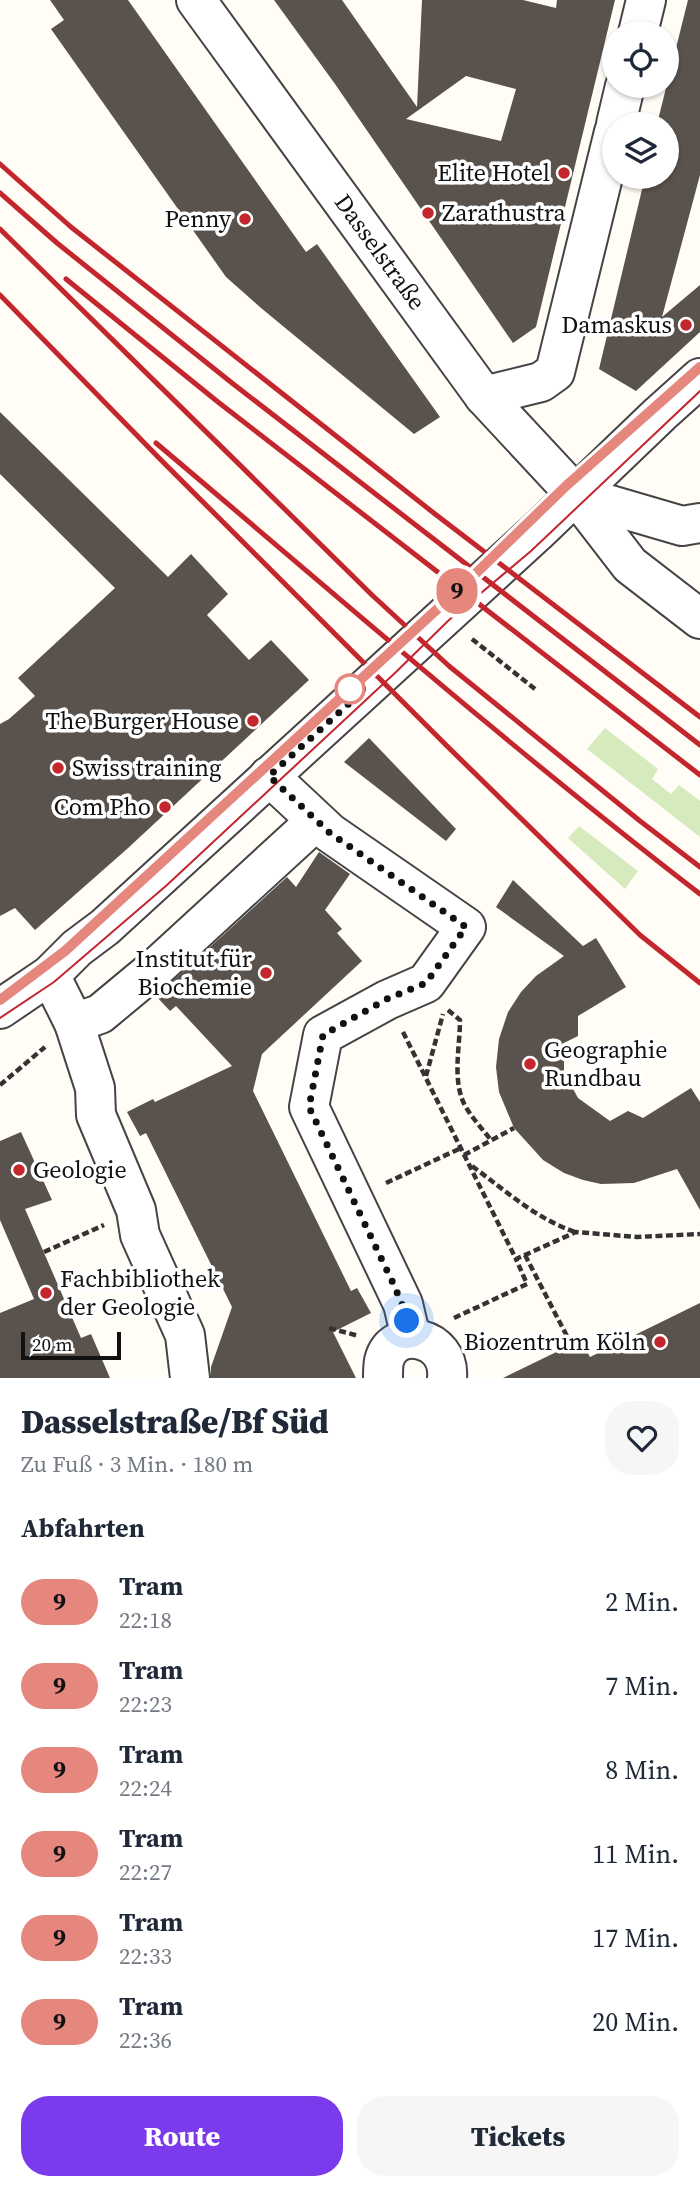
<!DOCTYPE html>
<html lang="de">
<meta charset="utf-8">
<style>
body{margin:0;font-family:"Source Serif 4",serif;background:#f6f6f7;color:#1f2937;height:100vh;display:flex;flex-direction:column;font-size:26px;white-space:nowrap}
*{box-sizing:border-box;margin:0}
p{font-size:23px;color:#747a83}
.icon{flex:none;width:38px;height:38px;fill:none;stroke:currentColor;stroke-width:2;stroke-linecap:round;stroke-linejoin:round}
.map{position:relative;height:1378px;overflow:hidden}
.details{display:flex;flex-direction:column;background:#fff;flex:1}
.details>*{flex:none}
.badge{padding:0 14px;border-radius:23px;font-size:24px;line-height:46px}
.fabs{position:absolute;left:602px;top:21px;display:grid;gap:14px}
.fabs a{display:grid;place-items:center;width:77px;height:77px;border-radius:50%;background:#fff;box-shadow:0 2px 5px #0004;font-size:35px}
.scale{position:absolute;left:21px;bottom:18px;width:100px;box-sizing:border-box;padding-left:7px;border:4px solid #111;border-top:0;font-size:19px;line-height:24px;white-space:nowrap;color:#111;-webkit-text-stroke:5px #fff;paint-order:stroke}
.you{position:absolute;width:35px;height:35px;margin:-18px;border:5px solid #fff;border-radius:50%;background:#1a73e8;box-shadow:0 0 0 10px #1a73e833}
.map>.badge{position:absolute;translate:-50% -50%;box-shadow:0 0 0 4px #fff}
h2{padding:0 21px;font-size:26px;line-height:63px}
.round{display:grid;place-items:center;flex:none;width:74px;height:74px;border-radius:28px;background:#f6f6f7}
.headline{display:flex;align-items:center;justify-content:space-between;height:119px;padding:0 21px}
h1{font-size:33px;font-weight:800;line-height:52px}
.action{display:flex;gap:14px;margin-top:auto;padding:14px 21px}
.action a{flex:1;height:80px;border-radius:28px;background:#7c3aed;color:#fff;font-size:28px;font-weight:800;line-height:80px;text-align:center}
.action a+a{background:#f6f6f7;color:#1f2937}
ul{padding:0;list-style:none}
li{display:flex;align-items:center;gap:21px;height:84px;padding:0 21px}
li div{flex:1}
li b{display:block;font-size:26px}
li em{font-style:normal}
li .badge{min-width:77px;font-weight:700;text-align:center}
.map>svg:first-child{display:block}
.green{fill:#d5ebbd}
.building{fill:#5a524d;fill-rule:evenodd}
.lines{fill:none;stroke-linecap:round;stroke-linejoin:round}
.minor-casing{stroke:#444;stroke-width:42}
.path{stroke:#333;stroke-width:4.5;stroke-dasharray:7 3.5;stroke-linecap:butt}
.minor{stroke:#fff;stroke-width:38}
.tram{stroke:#c4262e;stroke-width:2}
.rail{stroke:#c4262e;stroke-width:5}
.line-casing{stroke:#fff;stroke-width:16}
.line{stroke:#e6877e;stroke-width:10}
.walk{stroke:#111;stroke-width:7;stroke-dasharray:0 12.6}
.poi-dot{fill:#c4262e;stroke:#fff;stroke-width:2.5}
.stop-dot{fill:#fff;stroke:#e6877e;stroke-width:3.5}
.labels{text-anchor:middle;stroke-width:7;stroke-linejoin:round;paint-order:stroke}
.poi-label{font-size:24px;fill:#111;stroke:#fff;text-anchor:end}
.street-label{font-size:24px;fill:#111;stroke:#fff}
</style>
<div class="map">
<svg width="700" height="1378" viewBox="0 0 700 1378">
<rect width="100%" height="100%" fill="#fffdf5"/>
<g class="green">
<polygon points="605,728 658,769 652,779 671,794 679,785 700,801 700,837 587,749"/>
<polygon points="579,826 638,871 625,889 568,838"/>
</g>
<g class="building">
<polygon points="50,0 128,0 306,252 317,244 440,417 414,434 261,308 226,277 51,29 64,20"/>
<path d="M274,0H342L417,107L422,0H523L556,8L557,0H615L536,327L513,343L335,84ZM466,76L516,89L501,141L406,119Z"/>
<polygon points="688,0 700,0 700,175 662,317 700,285 700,332 636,391 599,369 645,177 667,177 667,124 657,124"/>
<polygon points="0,412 168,577 191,554 228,594 207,615 249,660 271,640 309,680 127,849 35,930 15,908 0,916 0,724 9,719 35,696 18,678 115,588 0,474"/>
<polygon points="369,738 456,829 446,841 344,762"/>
<polygon points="319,852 350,874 325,910 342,929 337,933 362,961 262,1054 253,1091 351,1291 357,1288 371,1313 333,1332 356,1378 211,1378 211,1367 232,1307 146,1133 140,1136 127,1112 153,1099 155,1102 232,1066 176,1006 170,1011 156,996 287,877 296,887"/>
<polygon points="513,880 583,946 596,938 626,987 578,1016 578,1036 564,1043 564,1072 578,1098 610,1121 628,1111 643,1118 691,1088 700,1102 700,1210 677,1169 634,1183 601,1184 583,1180 564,1173 543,1160 514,1128 499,1092 496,1067 499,1039 508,1012 521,992 536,976 564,956 496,907"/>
<polygon points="21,1132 52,1200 25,1209 81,1338 91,1334 110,1378 0,1378 0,1313 34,1299 0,1220 0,1141"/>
<polygon points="700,1303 700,1378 503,1378 581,1340 590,1357"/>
</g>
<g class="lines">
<g class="minor-casing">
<g id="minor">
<polyline points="196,0 484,396 576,495 630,565 700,619"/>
<polyline points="638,33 646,0"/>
<polyline points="616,124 625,86"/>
<polyline points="484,396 541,382 555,372 614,132"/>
<polyline points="576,495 682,526 700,523"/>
<polyline points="269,776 330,833 466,927 426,983 387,1000 323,1035 309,1107 403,1304 411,1338"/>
<polyline points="50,975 74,1023 95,1088 96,1115 136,1210 140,1235 185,1335 190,1378"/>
<polyline points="0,1009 50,975 77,948 105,927 537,532 660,414 700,378"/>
<polyline points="74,1023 100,1014 159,965 316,821"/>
<path d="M383,1378C383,1373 383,1366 384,1361C393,1324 451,1336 447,1378"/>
</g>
</g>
<g class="path">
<polyline points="472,639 535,689"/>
<path d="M448,1010L460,1020C460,1048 451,1084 467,1109C474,1120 483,1130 491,1140"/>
<polyline points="403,1032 516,1259 576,1232 637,1237 700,1234"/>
<polyline points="426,1076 443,1014"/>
<polyline points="0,1085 45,1047"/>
<polyline points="464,1155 514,1128"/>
<path d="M472,1166C506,1191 535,1218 575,1232"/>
<polyline points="386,1183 461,1148"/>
<polyline points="44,1252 104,1225"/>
<polyline points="525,1255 571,1344"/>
<polyline points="454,1318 527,1284 516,1259"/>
<polyline points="329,1328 359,1336"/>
</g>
<use href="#minor" class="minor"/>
<g class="tram">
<polyline points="0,1000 65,951 470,579 566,486 700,367"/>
<polyline points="0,1018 54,982 167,885 396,672 449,620 531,551 700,391"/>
</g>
<g class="rail">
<polyline points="0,164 71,227 435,514 700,717"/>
<polyline points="0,193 57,243 232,383 700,745"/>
<polyline points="0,229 372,595 449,666 640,821 700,867"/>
<polyline points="66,279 218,402 700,775"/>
<polyline points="0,295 160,459 448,747 640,935 700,983"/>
<path d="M156,443C336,595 513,750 700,894"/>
</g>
</g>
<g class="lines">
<g class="line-casing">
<polyline id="line" points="0,1000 65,951 470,579 566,486 700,367"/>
</g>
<use href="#line" class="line"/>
<polyline class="walk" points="350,689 365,689 269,776 330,833 466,927 426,983 387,999 323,1035 309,1107 393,1283 402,1304 407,1321"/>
</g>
<g class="poi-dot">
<circle cx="564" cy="173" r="7"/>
<circle cx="428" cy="213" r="7"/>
<circle cx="245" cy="219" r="7"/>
<circle cx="686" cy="325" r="7"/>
<circle cx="253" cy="721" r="7"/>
<circle cx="58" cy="768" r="7"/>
<circle cx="165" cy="807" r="7"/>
<circle cx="266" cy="973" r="7"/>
<circle cx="530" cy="1064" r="7"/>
<circle cx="19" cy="1170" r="7"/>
<circle cx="46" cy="1293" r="7"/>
<circle cx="660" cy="1342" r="7"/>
</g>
<circle class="stop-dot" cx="350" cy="689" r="14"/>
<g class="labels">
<g class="poi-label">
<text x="550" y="181">Elite Hotel</text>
<text x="442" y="221" text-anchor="start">Zarathustra</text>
<text x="231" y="227">Penny</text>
<text x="672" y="333">Damaskus</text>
<text x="239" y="729">The Burger House</text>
<text x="72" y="776" text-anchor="start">Swiss training</text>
<text x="151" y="815">Com Pho</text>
<text x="252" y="967">Institut für<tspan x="252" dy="28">Biochemie</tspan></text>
<text x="544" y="1058" text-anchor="start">Geographie<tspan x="544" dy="28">Rundbau</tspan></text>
<text x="33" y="1178" text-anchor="start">Geologie</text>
<text x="60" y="1287" text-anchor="start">Fachbibliothek<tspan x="60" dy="28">der Geologie</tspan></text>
<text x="646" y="1350">Biozentrum Köln</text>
</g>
<g class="street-label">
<text transform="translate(380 252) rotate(54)" y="8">Dasselstraße</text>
</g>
</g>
</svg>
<div class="fabs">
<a><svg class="icon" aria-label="locate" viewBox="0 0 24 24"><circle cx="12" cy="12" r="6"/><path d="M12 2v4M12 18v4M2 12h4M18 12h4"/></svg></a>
<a><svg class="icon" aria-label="layers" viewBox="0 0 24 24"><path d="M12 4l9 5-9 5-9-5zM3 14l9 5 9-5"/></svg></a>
</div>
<div class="scale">20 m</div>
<div class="you" style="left:407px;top:1321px"></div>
<b class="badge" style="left:457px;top:591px;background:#e6877e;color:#111">9</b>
</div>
<section class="details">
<div class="headline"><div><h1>Dasselstraße/Bf Süd</h1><p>Zu Fuß · 3 Min. · 180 m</p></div><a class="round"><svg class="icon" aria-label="heart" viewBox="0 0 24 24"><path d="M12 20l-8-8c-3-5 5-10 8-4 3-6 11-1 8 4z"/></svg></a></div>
<h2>Abfahrten</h2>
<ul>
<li><span class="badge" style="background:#e6877e;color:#111">9</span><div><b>Tram</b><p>22:18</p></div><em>2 Min.</em></li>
<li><span class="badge" style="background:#e6877e;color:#111">9</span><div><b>Tram</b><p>22:23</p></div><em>7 Min.</em></li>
<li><span class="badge" style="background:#e6877e;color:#111">9</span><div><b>Tram</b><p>22:24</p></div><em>8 Min.</em></li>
<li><span class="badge" style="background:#e6877e;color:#111">9</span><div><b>Tram</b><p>22:27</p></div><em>11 Min.</em></li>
<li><span class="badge" style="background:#e6877e;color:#111">9</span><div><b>Tram</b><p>22:33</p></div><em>17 Min.</em></li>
<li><span class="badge" style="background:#e6877e;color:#111">9</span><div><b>Tram</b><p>22:36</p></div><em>20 Min.</em></li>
</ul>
<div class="action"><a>Route</a><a>Tickets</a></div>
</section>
